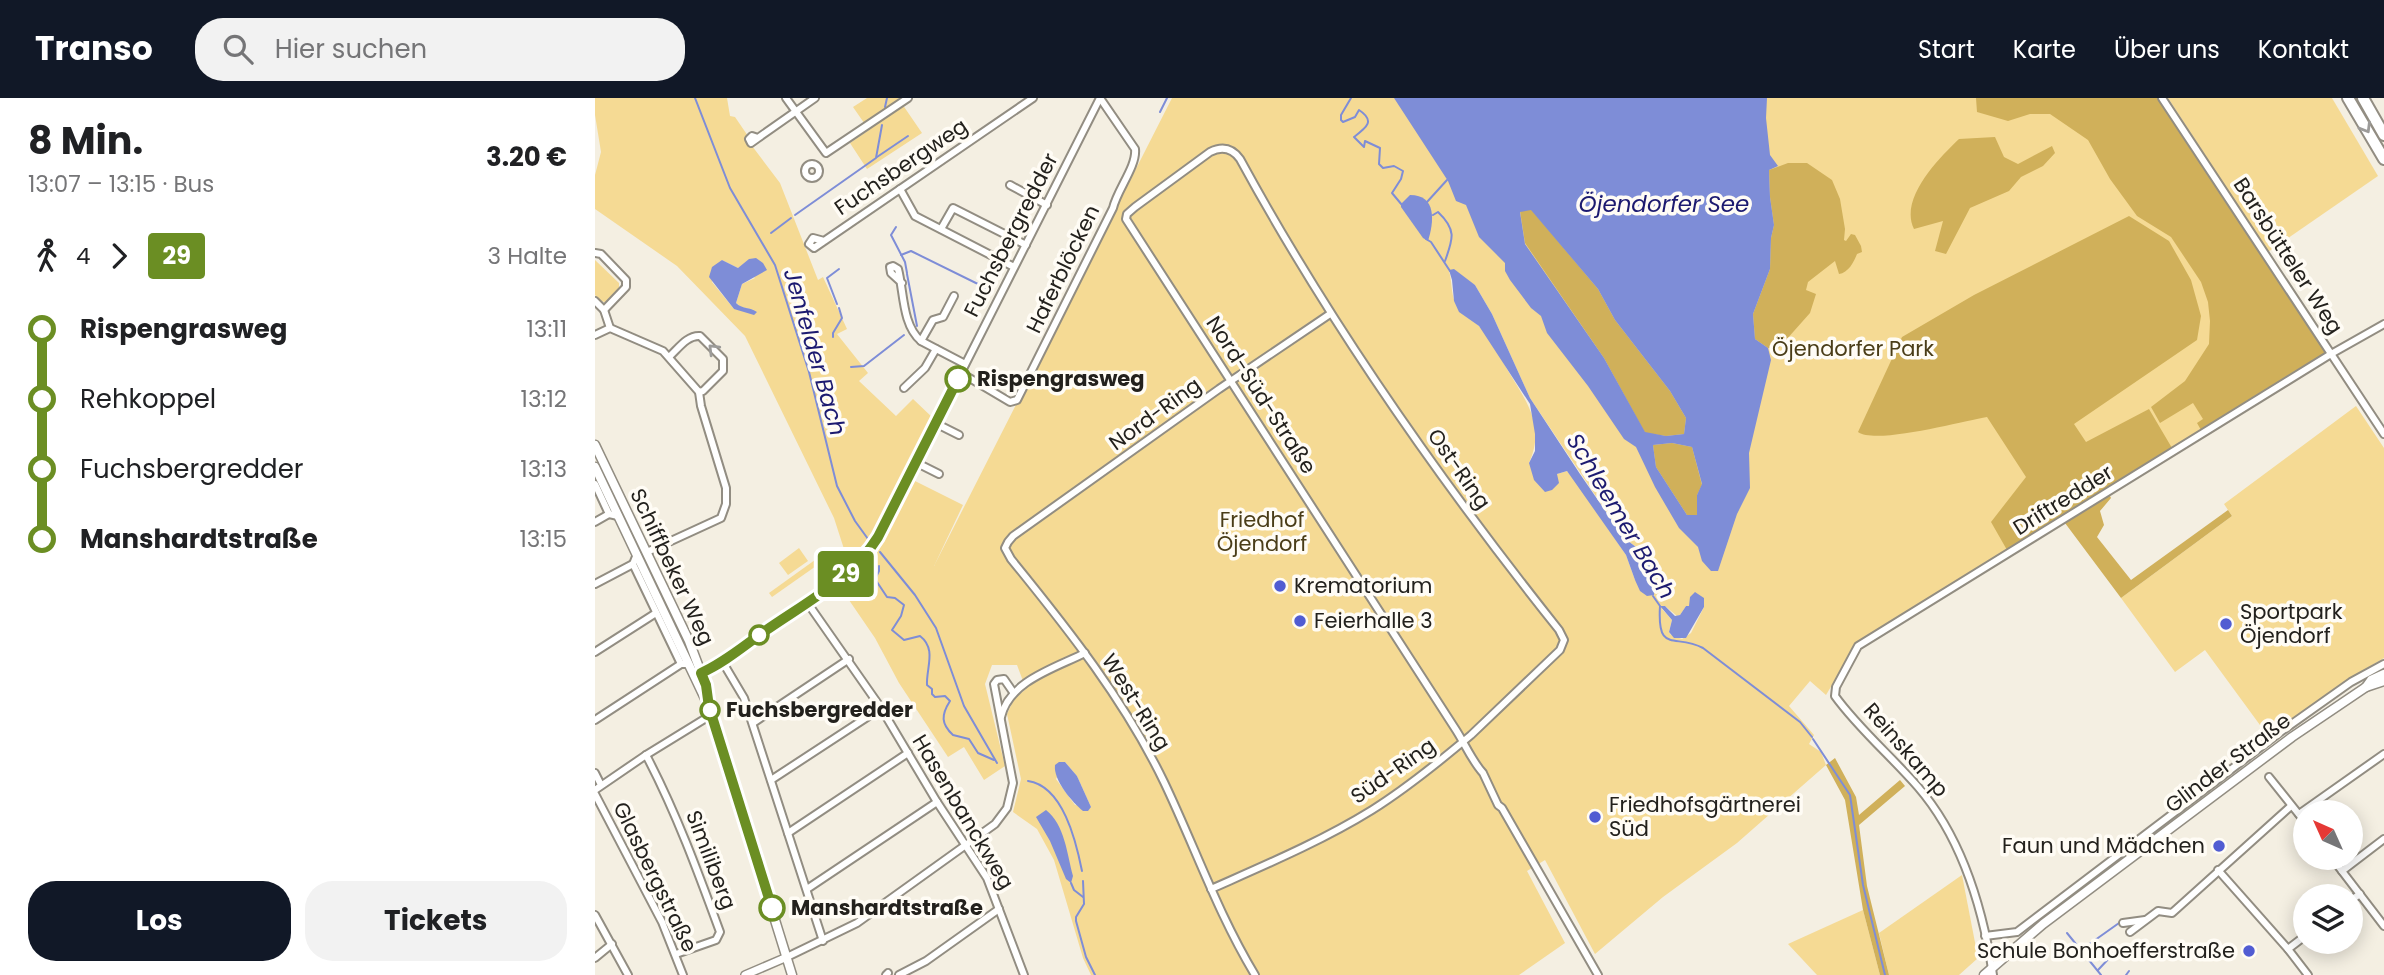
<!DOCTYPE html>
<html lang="de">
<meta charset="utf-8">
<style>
body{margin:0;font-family:Poppins,sans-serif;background:#f2f2f2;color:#202124;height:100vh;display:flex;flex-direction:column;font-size:26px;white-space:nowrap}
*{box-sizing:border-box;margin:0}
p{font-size:23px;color:#757577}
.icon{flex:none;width:38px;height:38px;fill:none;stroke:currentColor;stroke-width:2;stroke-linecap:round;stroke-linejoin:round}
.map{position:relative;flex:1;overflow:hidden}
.details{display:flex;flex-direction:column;background:#fff;width:595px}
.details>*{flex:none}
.badge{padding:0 14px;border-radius:5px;font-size:24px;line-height:46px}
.needle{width:46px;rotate:315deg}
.controls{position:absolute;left:1698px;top:702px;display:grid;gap:14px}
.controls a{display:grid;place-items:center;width:70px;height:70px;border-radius:50%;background:#fff;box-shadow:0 4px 18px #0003;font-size:35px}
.map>.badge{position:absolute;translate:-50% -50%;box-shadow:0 0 0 4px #fff}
.legs{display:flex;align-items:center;gap:10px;height:77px;padding:0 28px;font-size:23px}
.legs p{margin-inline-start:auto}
.summary{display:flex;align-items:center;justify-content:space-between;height:119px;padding:0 28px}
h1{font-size:38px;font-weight:700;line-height:52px}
.action{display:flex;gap:14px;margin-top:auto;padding:14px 28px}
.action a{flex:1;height:80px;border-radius:28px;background:#111827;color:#fff;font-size:28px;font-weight:700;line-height:80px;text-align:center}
.action a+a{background:#f2f2f2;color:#202124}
ul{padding:0 28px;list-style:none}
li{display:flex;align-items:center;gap:24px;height:70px;font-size:26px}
li i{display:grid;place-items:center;width:10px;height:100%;margin:0 9px;background:currentColor}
li i::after{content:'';width:18px;height:18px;margin:-9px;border:5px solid;border-radius:50%;background:#fff}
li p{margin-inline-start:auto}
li:first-child i{background:linear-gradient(#0000 50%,currentColor 0)}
li:last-child i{background:linear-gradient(currentColor 50%,#0000 0)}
header{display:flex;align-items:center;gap:42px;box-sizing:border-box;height:98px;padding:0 35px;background:#111827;color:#fff}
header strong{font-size:33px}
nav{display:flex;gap:38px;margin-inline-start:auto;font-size:24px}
.search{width:490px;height:63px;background:#f2f2f2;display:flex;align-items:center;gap:18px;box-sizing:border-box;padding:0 24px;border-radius:28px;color:#757577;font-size:26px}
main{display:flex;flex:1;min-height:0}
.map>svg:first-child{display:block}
.green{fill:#f5da94;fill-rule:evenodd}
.forest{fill:#d0b05a}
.water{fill:#7e8dd7;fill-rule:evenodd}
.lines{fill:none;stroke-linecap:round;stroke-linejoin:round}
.stream{stroke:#7e8dd7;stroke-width:2}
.minor-casing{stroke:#928d82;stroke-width:10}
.tertiary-casing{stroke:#928d82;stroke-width:10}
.secondary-casing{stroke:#928d82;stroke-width:11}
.motorway-casing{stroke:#928d82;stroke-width:14}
.minor{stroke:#fff;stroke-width:6}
.tertiary{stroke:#fff;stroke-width:7}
.secondary{stroke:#fff;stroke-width:8}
.motorway{stroke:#fff;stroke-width:10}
.oneway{stroke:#9c9b99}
.line-1-casing{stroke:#fff;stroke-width:16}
.line-1{stroke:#6b8e23;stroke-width:10}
.stop-1-dot{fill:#fff;stroke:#6b8e23;stroke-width:3.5}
.poi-dot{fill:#515cd2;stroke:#fffcf5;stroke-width:2.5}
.labels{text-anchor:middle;stroke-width:7;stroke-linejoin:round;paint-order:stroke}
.street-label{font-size:21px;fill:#23211d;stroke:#fffcf5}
.park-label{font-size:21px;fill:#4a3d18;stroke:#fffcf5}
.stop-label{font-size:21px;font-weight:bold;fill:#23211d;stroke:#fffcf5;text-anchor:start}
.poi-label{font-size:21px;fill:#23211d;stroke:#fffcf5;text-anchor:start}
.water-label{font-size:23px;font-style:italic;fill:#1c1a70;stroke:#fffcf5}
</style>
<header>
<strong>Transo</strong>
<div class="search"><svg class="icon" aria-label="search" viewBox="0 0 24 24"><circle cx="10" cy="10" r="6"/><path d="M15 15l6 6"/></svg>Hier suchen</div>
<nav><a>Start</a><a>Karte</a><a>Über uns</a><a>Kontakt</a></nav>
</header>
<main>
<section class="details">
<div class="summary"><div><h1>8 Min.</h1><p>13:07 – 13:15 · Bus</p></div><b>3.20 €</b></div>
<div class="legs"><svg class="icon" aria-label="walk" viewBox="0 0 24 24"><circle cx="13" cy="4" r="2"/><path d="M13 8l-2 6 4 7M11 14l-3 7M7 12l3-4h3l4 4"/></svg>4<svg class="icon" aria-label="forward" viewBox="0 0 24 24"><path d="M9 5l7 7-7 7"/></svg><b class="badge" style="background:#6b8e23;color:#fff">29</b><p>3 Halte</p></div>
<ul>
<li><i style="color:#6b8e23"></i><b>Rispengrasweg</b><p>13:11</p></li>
<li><i style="color:#6b8e23"></i><span>Rehkoppel</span><p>13:12</p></li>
<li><i style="color:#6b8e23"></i><span>Fuchsbergredder</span><p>13:13</p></li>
<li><i style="color:#6b8e23"></i><b>Manshardtstraße</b><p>13:15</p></li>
</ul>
<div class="action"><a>Los</a><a>Tickets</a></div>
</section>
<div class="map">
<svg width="1789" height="877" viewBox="0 0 1789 877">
<rect width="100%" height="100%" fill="#f4efe2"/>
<g class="green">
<path d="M0,0H132L135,18L140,19L153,38L151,40L185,85L223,182L228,179L252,231L242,236L273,275L264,283L301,318L318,301L338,320L273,450L248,474L238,459L249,451L239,420L150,238L82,168L0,111V77L6,54L0,17ZM127,162L143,170L147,169L160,180L147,186L141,205L146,209L159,212L139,211L117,184Z"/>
<polygon points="272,0 303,0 327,35 272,71 255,45 274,32 258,9"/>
<path d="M577,0H1565L1730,253L1729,257L1262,545L1231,597L1215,583L1194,608L1219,637L1214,646L1226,654L1231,667L1142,745L1068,799L1000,856L950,762L932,773L970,845L924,877H496L488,860L459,762L442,731L418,714L426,681L412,616L419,601L431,591L422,567H397L390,586L410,668L389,682L369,649L353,659L304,585L280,540L243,486C281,461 297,421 318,382L368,407L339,468ZM854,173L880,187L897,216L935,300L1029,440L1053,458L1040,482L1031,457L980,382L972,373L962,376L934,365C951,327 931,303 912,271C904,257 897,242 886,230C877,220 865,218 860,204C856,195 857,183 854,173ZM1070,508L1082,518L1085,517L1091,508L1109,509L1096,535L1087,541L1076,537L1074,534L1077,522L1067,511ZM470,664L482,678L496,709L480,707L461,681Z"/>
<polygon points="1573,0 1737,0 1783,78 1673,154"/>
<polygon points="0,162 24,185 24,190 10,204 5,203 0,197"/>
<polygon points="1761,308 1789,350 1789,560 1757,579 1673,638 1610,552 1580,574 1526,500 1637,418 1629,406"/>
<polygon points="238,449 241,454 177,499 174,495"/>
<polygon points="204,450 213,463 193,477 184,465"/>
<polygon points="1367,777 1383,860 1364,877 1294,877 1284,835"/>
<polygon points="1268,812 1285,877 1222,877 1193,846"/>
</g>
<g class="forest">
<polygon points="1381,0 1564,0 1730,253 1729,257 1606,332 1602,325 1608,321 1598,305 1565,325 1556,309 1590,283 1614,246 1615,223 1613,204 1606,184 1576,139 1542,118 1515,81 1493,42 1455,16 1435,16 1413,23 1382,14"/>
<path d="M1400,39L1409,59L1423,66L1457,48L1460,55L1448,68L1426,79L1414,93L1375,110L1351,156L1340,153L1348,123L1319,131C1304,101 1343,61 1364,41Z"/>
<path d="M1193,65H1212L1237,82L1245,101L1250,131L1249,142L1251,143L1256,136L1260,137L1266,148L1267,154L1262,156C1259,164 1253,175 1244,176L1240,163L1213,184L1211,192L1221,196L1215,215L1183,251L1173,250L1160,241L1158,216L1175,171L1176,140L1179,127L1175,99L1174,72Z"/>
<polygon points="936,111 1003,191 1020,222 1075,293 1091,320 1089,336 1071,338 1050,335 1009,260 930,145 925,113"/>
<path d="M1534,118L1574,143L1596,182L1606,218L1602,242L1479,326L1491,344L1554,311L1577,350L1412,452L1396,424L1431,379L1392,319C1368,323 1281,347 1263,334L1307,239L1379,197Z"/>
<polygon points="1077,345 1097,349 1107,387 1102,397 1102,417 1092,417 1061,369 1058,347"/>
<polygon points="1514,396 1516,400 1505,413 1509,427 1502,439 1536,482 1633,412 1637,418 1526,500 1470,425"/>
<polygon points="1240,660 1261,699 1264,717 1305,682 1310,688 1264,727 1272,788 1294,877 1285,877 1268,812 1250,702 1231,667"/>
</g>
<g class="water">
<path d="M799,0H1172L1171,20L1175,57L1183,68L1174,72L1175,99L1179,127L1176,140L1175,171L1158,216L1160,241L1173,250L1176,262L1154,355L1155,390L1142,416L1123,473H1116L1107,463L1103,449L1084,430L1060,389L1041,349L1029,341L993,288L952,235L946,218L936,210L915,182L910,173V165L884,139L871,107L861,103L853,83ZM936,112L1003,191L1020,222L1075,293L1091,320L1089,336L1071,338L1050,334L1009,260L930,146L925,114ZM1077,345L1097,349L1107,386L1102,397V417H1092L1061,369L1058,347Z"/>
<path d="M815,97C842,97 839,124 833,143L828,140L806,109V106Z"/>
<path d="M161,160L168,165L172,172L147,186L141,205C147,211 155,209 162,214L159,217L139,211L114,179L117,169L127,162L143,170L154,161Z"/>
<polygon points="859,171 880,187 897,216 935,300 985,376 1029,440 1053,458 1062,473 1059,497 1052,498 1045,493 1040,482 1031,457 972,373 962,376 964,385 957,392 950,394 939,382 934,365 940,353 940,336 935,306 884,228 864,214 859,203 857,182 854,172"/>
<polygon points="1100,494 1109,500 1109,509 1091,540 1079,540 1074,534 1077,522 1065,508 1070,508 1080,518 1085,517 1091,508 1094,508 1095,499"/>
<path d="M464,664H470L482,678L496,709L493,713H488C477,704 458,682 460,667Z"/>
<path d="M451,712C470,727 472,756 478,778L476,785L471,781L455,743L441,719Z"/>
</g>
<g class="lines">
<g class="stream">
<polyline points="100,0 135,90 180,167 214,274 242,388 260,423 273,441"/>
<path d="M756,0L746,17V22L748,24L760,19L764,12C781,23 771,30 759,39L769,49L770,43L785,50L784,66L788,70L799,68L808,73L806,81L797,95L807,107"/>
<polyline points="290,9 292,0"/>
<polyline points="565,14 572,0"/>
<polyline points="282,59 313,38"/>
<polyline points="832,104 852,82"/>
<polyline points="200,117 281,60 287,27"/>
<path d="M838,117L843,114C862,132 858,141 850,163"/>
<polyline points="301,129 296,137 310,164 312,175"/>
<polyline points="176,135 196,120"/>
<polyline points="831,141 836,144 855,173"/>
<polyline points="306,157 316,153 391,190"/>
<polyline points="312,176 322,228"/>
<polyline points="242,206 232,180 244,171"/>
<polyline points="238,239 238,235 247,220 244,210"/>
<polyline points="256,269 269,268 309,237"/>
<polyline points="285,454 320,497 341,530 369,608 402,665"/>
<path d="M284,468V473L280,481L292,499L300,500L309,507L306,518L297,532L309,542L325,538C342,551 331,570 332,587L337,591V596L340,599L350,598L355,603C346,617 346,626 358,637L374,641L383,655L399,662"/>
<path d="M1058,498L1065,508C1062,557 1080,535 1108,550L1205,624L1217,639"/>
<polyline points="1218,641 1255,697 1268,787 1290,877"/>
<path d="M433,683C468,688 481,743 487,773"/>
<polyline points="488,783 489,806 481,819 481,823 491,859 500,877"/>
<polyline points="476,785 479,792 488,799"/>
<polyline points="1472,835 1506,877"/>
<polyline points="1486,852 1524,825"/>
<polyline points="1503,872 1519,855"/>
<polyline points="1531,877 1534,873"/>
</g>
<g class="minor-casing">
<g id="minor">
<polyline points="191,0 231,55 313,0"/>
<polyline points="1567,0 1789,336"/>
<polyline points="163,40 157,38 154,41 156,45 163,40 220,0"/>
<circle cx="217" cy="73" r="7"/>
<polyline points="415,87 452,107"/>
<polyline points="305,91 320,118 419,169"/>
<polyline points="346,131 358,110 431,147"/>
<polyline points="229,143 218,140 214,146 219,150 438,0"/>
<polyline points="0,155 6,156 31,182 31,189 9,212"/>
<path d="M307,185L296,175L295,169L298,168L303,171C309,194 307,227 326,243L370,266"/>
<polyline points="0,203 9,212 15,230"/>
<polyline points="0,237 15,230 68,253 104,294 106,308 131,390 131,406 126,420 52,454"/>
<polyline points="326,243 338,222 348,219 359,198"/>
<path d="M74,259C83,251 92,237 105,238L128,261V273L108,293L104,294"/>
<path d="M366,275L415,304L422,302L518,110C522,92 542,68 540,51L505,0"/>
<polyline points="309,290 330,270 341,251"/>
<polyline points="340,325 364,337"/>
<polyline points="320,364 344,376"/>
<polyline points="0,386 14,416 23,418"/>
<polyline points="0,424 14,416"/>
<polyline points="42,456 38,466 86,566 94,566"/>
<polyline points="0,486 38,466"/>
<polyline points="214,507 286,610 342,704 392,780 429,877"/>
<polyline points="0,554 61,515"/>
<polyline points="127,563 149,600 228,843"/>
<path d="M104,576L115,571C141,554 166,535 192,518C226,495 261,474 283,439L505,0"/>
<path d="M406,619C414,583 460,570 490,555"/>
<polyline points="0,622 86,566"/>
<polyline points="158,625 254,561"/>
<path d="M51,657C81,714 103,774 125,834L121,842L81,856"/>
<polyline points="0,675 6,687"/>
<polyline points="1674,679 1710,724"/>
<polyline points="176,682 286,610"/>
<polyline points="0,692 51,657 116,617"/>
<polyline points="0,696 67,824 88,877"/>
<polyline points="1704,716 1789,656"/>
<polyline points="193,735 313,655"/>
<polyline points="1737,760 1789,828"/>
<polyline points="1623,772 1693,851 1713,877"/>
<polyline points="1747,773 1789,741"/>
<polyline points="212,791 342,704"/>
<path d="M616,791C670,767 727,743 777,712C812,690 844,664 876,637L965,552L969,542L964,532C846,384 736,228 645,61C637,50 627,48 615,54L540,109L532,116L531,121L861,632C870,646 877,663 888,675L903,707L907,710L1003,877"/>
<polyline points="1755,803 1765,796"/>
<polyline points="0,817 33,877"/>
<polyline points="1528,825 1550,822"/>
<polyline points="1535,834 1563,813 1577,815 1696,708"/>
<polyline points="1390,838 1422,834 1684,635 1756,584 1789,566"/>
<polyline points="1693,851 1710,838"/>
<polyline points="192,859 262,825 400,726 412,710 418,685 399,586 402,582 409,581 418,594"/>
<polyline points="0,860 17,846"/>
<polyline points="291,877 293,875"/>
<polyline points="304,877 331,863 404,811"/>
<path d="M660,877C623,816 600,749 569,684C530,603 473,531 416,461L410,450L413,444L418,438L624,291L735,216"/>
<path d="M1398,877C1388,811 1368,741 1323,689C1297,659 1263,630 1240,598L1241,589L1263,548L1736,256L1789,226"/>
</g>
</g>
<g class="tertiary-casing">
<polyline id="tertiary" points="150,877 192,859"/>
</g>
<g class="secondary-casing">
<g id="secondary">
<polyline points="0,347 94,543 111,588 113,603"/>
<polyline points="0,369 114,609 197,877"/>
<polyline points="1771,589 1789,583"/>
<polyline points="1389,877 1448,826 1697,639 1771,589 1776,582 1789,576"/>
</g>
</g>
<g class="motorway-casing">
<g id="motorway">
<polyline points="1753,0 1789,61"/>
<polyline points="1768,0 1789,37"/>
</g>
</g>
<use href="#minor" class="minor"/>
<use href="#tertiary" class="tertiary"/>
<use href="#secondary" class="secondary"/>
<use href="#motorway" class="motorway"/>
</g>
<defs><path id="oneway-chevron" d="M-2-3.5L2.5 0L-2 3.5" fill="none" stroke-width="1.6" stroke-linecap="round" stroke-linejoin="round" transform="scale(1.75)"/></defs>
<g class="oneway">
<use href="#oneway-chevron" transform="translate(1771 30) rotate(59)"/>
<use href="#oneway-chevron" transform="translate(118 251) rotate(-135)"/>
</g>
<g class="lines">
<g class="line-1-casing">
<path id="line-1" d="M177,810L114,609L111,587L106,575C129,565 150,547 170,533C210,505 257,481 283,439L363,281"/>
</g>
<use href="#line-1" class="line-1"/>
</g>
<g class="stop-1-dot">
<circle cx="363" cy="281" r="12"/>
<circle cx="164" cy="537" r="9"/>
<circle cx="115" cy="612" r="9"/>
<circle cx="177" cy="810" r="12"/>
</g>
<g class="poi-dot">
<circle cx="685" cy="488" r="7"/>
<circle cx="705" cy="523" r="7"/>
<circle cx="1631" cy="526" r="7"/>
<circle cx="1000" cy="719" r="7"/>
<circle cx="1624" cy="748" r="7"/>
<circle cx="1654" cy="853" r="7"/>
</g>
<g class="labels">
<g class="street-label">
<text transform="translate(306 69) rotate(-34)" y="7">Fuchsbergweg</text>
<text transform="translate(416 137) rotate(-63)" y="7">Fuchsbergredder</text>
<text transform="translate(1693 158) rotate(57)" y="7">Barsbütteler Weg</text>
<text transform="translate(468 171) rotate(-64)" y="7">Haferblöcken</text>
<text transform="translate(666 297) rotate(57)" y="7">Nord-Süd-Straße</text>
<text transform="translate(560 316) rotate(-36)" y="7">Nord-Ring</text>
<text transform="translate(864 371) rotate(55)" y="7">Ost-Ring</text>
<text transform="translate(1468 402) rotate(-32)" y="7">Driftredder</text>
<text transform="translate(77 469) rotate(65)" y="7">Schiffbeker Weg</text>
<text transform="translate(541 604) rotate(58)" y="7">West-Ring</text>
<text transform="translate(1311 652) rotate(49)" y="7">Reinskamp</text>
<text transform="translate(1633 665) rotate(-37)" y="7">Glinder Straße</text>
<text transform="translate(798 673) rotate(-35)" y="7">Süd-Ring</text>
<text transform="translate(368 714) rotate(59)" y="7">Hasenbanckweg</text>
<text transform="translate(116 762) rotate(69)" y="7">Similiberg</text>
<text transform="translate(60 779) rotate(64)" y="7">Glasbergstraße</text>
</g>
<g class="park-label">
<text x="1258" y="258">Öjendorfer Park</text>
<text x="667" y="429">Friedhof<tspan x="667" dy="24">Öjendorf</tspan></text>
</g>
<g class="stop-label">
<text x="382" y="288">Rispengrasweg</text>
<text x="131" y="619">Fuchsbergredder</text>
<text x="196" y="817">Manshardtstraße</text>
</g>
<g class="poi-label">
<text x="699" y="495">Krematorium</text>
<text x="1645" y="521">Sportpark<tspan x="1645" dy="24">Öjendorf</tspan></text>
<text x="719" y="530">Feierhalle 3</text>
<text x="1014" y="714">Friedhofsgärtnerei<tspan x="1014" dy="24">Süd</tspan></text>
<text x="1610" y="755" text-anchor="end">Faun und Mädchen</text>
<text x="1640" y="860" text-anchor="end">Schule Bonhoefferstraße</text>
</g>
<g class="water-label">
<text x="1069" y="114">Öjendorfer See</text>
<text transform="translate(220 254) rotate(74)" y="8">Jenfelder Bach</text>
<text transform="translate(1026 418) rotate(59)" y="8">Schleemer Bach</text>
</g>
</g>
</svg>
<div class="controls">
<a><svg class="needle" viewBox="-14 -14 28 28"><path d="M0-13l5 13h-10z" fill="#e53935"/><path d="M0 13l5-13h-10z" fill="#757577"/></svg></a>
<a><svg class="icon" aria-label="layers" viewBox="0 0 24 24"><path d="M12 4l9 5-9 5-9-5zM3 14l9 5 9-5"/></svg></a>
</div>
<b class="badge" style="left:251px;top:476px;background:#6b8e23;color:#fff">29</b>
</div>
</main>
